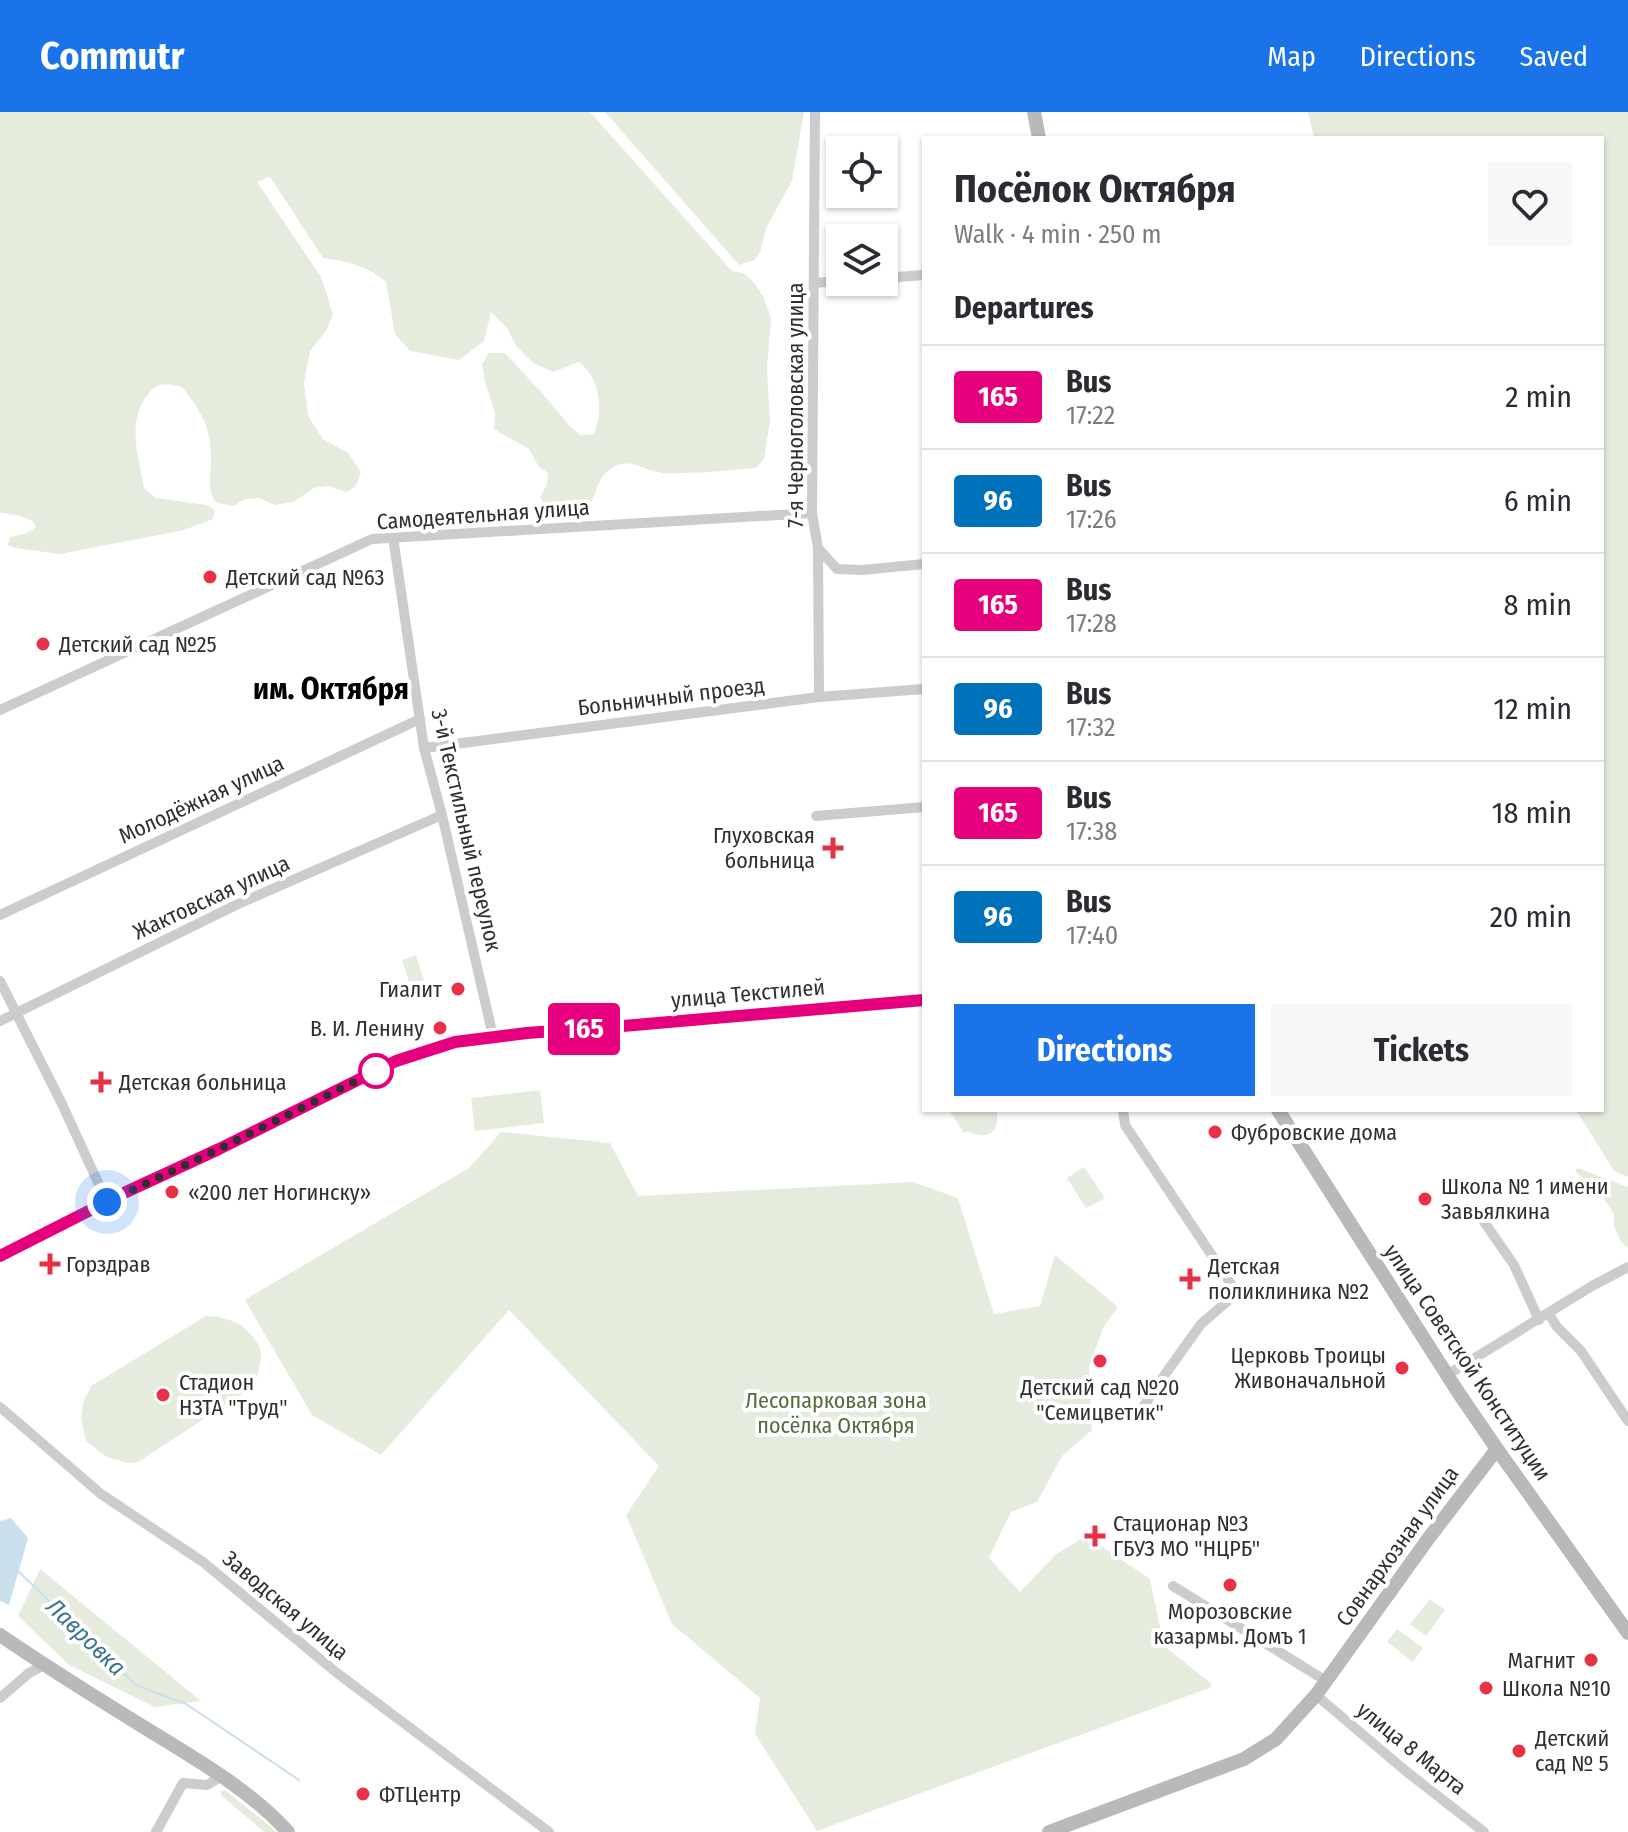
<!DOCTYPE html>
<meta charset="utf-8">
<style>
body{margin:0;font-family:"Fira Sans Condensed",sans-serif;background:#f7f7f7;color:#2b2b33;height:100vh;display:flex;flex-direction:column;font-size:30px;white-space:nowrap}
*{box-sizing:border-box;margin:0}
p{font-size:26px;color:#7c7c81}
.icon{flex:none;width:44px;height:44px;fill:none;stroke:currentColor;stroke-width:2;stroke-linecap:round;stroke-linejoin:round}
.map{position:relative;flex:1;overflow:hidden}
.side{position:absolute;left:922px;top:24px;width:682px;height:976px;display:flex;flex-direction:column;background:#fff;border-radius:0px;box-shadow:0 2px 6px #0004}
.side>*{flex:none}
.badge{padding:0 16px;border-radius:6px;font-size:28px;line-height:52px}
.buttons{position:absolute;left:826px;top:24px;display:grid;gap:16px}
.buttons a{display:grid;place-items:center;width:72px;height:72px;border-radius:0px;background:#fff;box-shadow:0 2px 6px #0004;font-size:40px}
.you{position:absolute;width:40px;height:40px;margin:-20px;border:6px solid #fff;border-radius:50%;background:#1a73e8;box-shadow:0 0 0 12px #1a73e833}
.map>.badge{position:absolute;translate:-50% -50%;box-shadow:0 0 0 4px #fff}
h2{padding:0 32px;font-size:30px;line-height:72px}
.round{display:grid;place-items:center;flex:none;width:84px;height:84px;border-radius:0px;background:#f7f7f7}
.headline{display:flex;align-items:center;justify-content:space-between;height:136px;padding:0 32px}
h1{font-size:38px;font-weight:700;line-height:60px}
.action{display:flex;gap:16px;margin-top:auto;padding:16px 32px}
.action a{flex:1;height:92px;border-radius:0px;background:#1a73e8;color:#fff;font-size:32px;font-weight:700;line-height:92px;text-align:center}
.action a+a{background:#f7f7f7;color:#2b2b33}
ul{padding:0;list-style:none}
li{display:flex;align-items:center;gap:24px;height:104px;padding:0 32px;border-top:2px solid #e1e1e2}
li div{flex:1}
li b{display:block;font-size:30px}
li em{font-style:normal}
li .badge{min-width:88px;font-weight:700;text-align:center}
header{display:flex;align-items:center;gap:48px;box-sizing:border-box;height:112px;padding:0 40px;background:#1a73e8;color:#fff}
header strong{font-size:38px}
nav{display:flex;gap:44px;margin-inline-start:auto;font-size:28px}
.map>svg:first-child{display:block}
.green{fill:#e6ecdd}
.water{fill:#c9e0ec}
.lines{fill:none;stroke-linecap:round;stroke-linejoin:round}
.stream{stroke:#c9e0ec;stroke-width:2}
.street{stroke:#ccc;stroke-width:10}
.secondary{stroke:#b9b9b9;stroke-width:14}
.line-casing{stroke:#fff;stroke-width:18}
.line{stroke:#e6007e;stroke-width:12}
.walk{stroke:#2f2f2f;stroke-width:8;stroke-dasharray:0 14.4}
.poi-dot{fill:#e63146;stroke:#fff;stroke-width:3}
.stop-dot{fill:#fff;stroke:#e6007e;stroke-width:4}
.labels{text-anchor:middle;stroke-width:8;stroke-linejoin:round;paint-order:stroke}
.street-label{font-size:22px;fill:#2f2f2f;stroke:#fff}
.poi-label{font-size:22px;fill:#2f2f2f;stroke:#fff;text-anchor:start}
.park-label{font-size:22px;fill:#546b3c;stroke:#fff}
.water-label{font-size:24px;font-style:italic;fill:#3c7492;stroke:#fff}
.district-label{font-size:30px;font-weight:bold;fill:#000;stroke:#fff}
</style>
<header>
<strong>Commutr</strong>
<nav><a>Map</a><a>Directions</a><a>Saved</a></nav>
</header>
<div class="map">
<svg width="1628" height="1720" viewBox="0 0 1628 1720">
<rect width="100%" height="100%" fill="#fff"/>
<g class="green">
<path d="M0,0H590L732,159L743,161L752,168L763,184L771,205L767,257L770,309L764,347L756,356C731,358 707,361 682,361C674,361 665,362 657,360C643,357 630,347 616,354C592,366 600,384 585,398C576,406 553,405 545,396C543,393 542,388 540,385L547,372L548,361L539,355L529,337L494,317L495,301L485,270L482,252L489,241H505L542,281L569,313L580,323L594,322C603,298 601,267 579,250L553,260L533,251L517,235L507,216L491,200L484,229L459,248L410,239L395,222L386,170C368,154 347,149 323,146L270,65L257,70L321,165L333,202L326,219L310,239L304,271L308,304L323,327L348,341L361,360L356,374L347,380L328,374L314,376L293,390L275,393L259,386L246,387L233,394L216,391C205,372 212,364 211,343C210,313 200,298 182,275C163,270 155,270 144,288C128,314 139,347 144,376L156,386L207,393L215,398L213,407L184,418L60,442L15,436L8,433L10,425L27,421L36,415L33,409L17,403L0,401Z"/>
<polygon points="605,0 804,0 792,69 766,116 761,138 755,148 739,153"/>
<polygon points="1308,0 1628,0 1628,1065 1614,1059 1576,998 1602,998 1602,26 1314,26"/>
<polygon points="416,843 426,874 412,878 402,848"/>
<polygon points="540,978 544,1011 475,1019 471,986"/>
<path d="M949,998H996C1002,1019 987,1030 968,1019L964,1021Z"/>
<polygon points="501,1020 610,1031 638,1084 913,1070 958,1086 994,1202 1040,1194 1055,1143 1118,1195 1104,1214 1089,1254 1092,1318 1062,1344 1037,1390 1011,1400 989,1446 1020,1480 1055,1443 1086,1424 1150,1467 1164,1534 1212,1572 1210,1573 1212,1575 817,1719 755,1622 760,1586 672,1512 626,1403 659,1354 509,1198 381,1343 312,1303 246,1190 246,1187 469,1056"/>
<polygon points="1084,1055 1105,1086 1086,1096 1067,1066"/>
<polygon points="1578,1056 1628,1075 1628,1136 1621,1130 1614,1114 1614,1102 1605,1088 1590,1077 1581,1064 1575,1060"/>
<path d="M206,1204C225,1205 241,1209 253,1225C254,1226 259,1234 260,1236C263,1248 257,1264 253,1275L138,1350L127,1351L107,1345L86,1329L81,1307L83,1291L91,1274Z"/>
<polygon points="40,1457 201,1589 155,1595 69,1553 18,1504"/>
<polygon points="1430,1487 1445,1498 1426,1524 1410,1512"/>
<polygon points="1397,1517 1423,1536 1413,1550 1387,1530"/>
<polygon points="221,1679 226,1679 277,1720 264,1720 221,1683"/>
</g>
<polygon class="water" points="11,1406 28,1426 9,1493 0,1489 0,1409"/>
<g class="lines">
<polyline class="stream" points="18,1459 136,1573 186,1592 299,1668"/>
<g class="street">
<polyline points="815,0 812,401 818,436 819,585"/>
<polyline points="884,166 924,163"/>
<polyline points="814,171 840,169"/>
<polyline points="393,425 424,636 442,703 493,924"/>
<polyline points="818,436 837,457 862,458 924,452"/>
<polyline points="0,598 372,427 812,401"/>
<polyline points="424,636 819,585 924,577"/>
<polyline points="816,704 924,695"/>
<polyline points="0,803 420,607"/>
<polyline points="0,869 62,992 107,1090"/>
<polyline points="0,909 238,792 442,703"/>
<polyline points="1123,998 1125,1013 1237,1181 1201,1212 1166,1261 1143,1295"/>
<polyline points="1480,1104 1514,1153 1539,1208"/>
<polyline points="1549,1202 1557,1215 1581,1239 1628,1309"/>
<polyline points="1447,1263 1592,1174 1628,1155"/>
<polyline points="0,1295 101,1382 203,1450 337,1561 549,1720"/>
<polyline points="1173,1474 1326,1569"/>
<polyline points="1316,1583 1407,1660 1484,1720"/>
<polyline points="0,1586 29,1561 44,1553"/>
<polyline points="156,1720 183,1671 207,1673 222,1664"/>
</g>
<g class="secondary">
<polyline points="1034,0 1039,26"/>
<polyline points="1278,998 1458,1280 1497,1337 1628,1521"/>
<polyline points="0,1144 126,1080 219,1037 396,949 455,930 527,921 924,888"/>
<path d="M0,1523C51,1558 103,1590 155,1622C202,1651 251,1679 288,1720"/>
<polyline points="1049,1720 1244,1647 1276,1627 1316,1583 1428,1427 1497,1337"/>
</g>
</g>
<g class="lines">
<g class="line-casing">
<polyline id="line" points="0,1144 126,1080 219,1037 396,949 455,930 527,921 623,914 924,888"/>
</g>
<use href="#line" class="line"/>
<polyline class="walk" points="107,1090 219,1037 376,959"/>
</g>
<g class="poi-dot">
<circle cx="210" cy="465" r="8"/>
<circle cx="43" cy="532" r="8"/>
<path d="M829 724h8v8h8v8h-8v8h-8v-8h-8v-8h8z"/>
<circle cx="458" cy="877" r="8"/>
<circle cx="440" cy="916" r="8"/>
<path d="M97 958h8v8h8v8h-8v8h-8v-8h-8v-8h8z"/>
<circle cx="1215" cy="1020" r="8"/>
<circle cx="172" cy="1080" r="8"/>
<circle cx="1425" cy="1087" r="8"/>
<path d="M46 1140h8v8h8v8h-8v8h-8v-8h-8v-8h8z"/>
<path d="M1186 1155h8v8h8v8h-8v8h-8v-8h-8v-8h8z"/>
<circle cx="1100" cy="1249" r="8"/>
<circle cx="1402" cy="1256" r="8"/>
<circle cx="163" cy="1283" r="8"/>
<path d="M1091 1412h8v8h8v8h-8v8h-8v-8h-8v-8h8z"/>
<circle cx="1230" cy="1473" r="8"/>
<circle cx="1591" cy="1548" r="8"/>
<circle cx="1486" cy="1576" r="8"/>
<circle cx="1519" cy="1639" r="8"/>
<circle cx="363" cy="1682" r="8"/>
</g>
<circle class="stop-dot" cx="376" cy="959" r="16"/>
<g class="labels">
<g class="street-label">
<text transform="translate(795 293) rotate(-90)" y="8">7-я Черноголовская улица</text>
<text transform="translate(483 402) rotate(-4)" y="8">Самодеятельная улица</text>
<text transform="translate(671 584) rotate(-7)" y="8">Больничный проезд</text>
<text transform="translate(201 687) rotate(-25)" y="8">Молодёжная улица</text>
<text transform="translate(467 718) rotate(77)" y="8">3-й Текстильный переулок</text>
<text transform="translate(211 785) rotate(-25)" y="8">Жактовская улица</text>
<text transform="translate(748 881) rotate(-5)" y="8">улица Текстилей</text>
<text transform="translate(1468 1250) rotate(56)" y="8">улица Советской Конституции</text>
<text transform="translate(1397 1434) rotate(-54)" y="8">Совнархозная улица</text>
<text transform="translate(286 1493) rotate(40)" y="8">Заводская улица</text>
<text transform="translate(1412 1636) rotate(39)" y="8">улица 8 Марта</text>
</g>
<g class="poi-label">
<text x="226" y="473">Детский сад №63</text>
<text x="59" y="540">Детский сад №25</text>
<text x="815" y="731" text-anchor="end">Глуховская<tspan x="815" dy="25">больница</tspan></text>
<text x="442" y="885" text-anchor="end">Гиалит</text>
<text x="424" y="924" text-anchor="end">В. И. Ленину</text>
<text x="119" y="978">Детская больница</text>
<text x="1231" y="1028">Фубровские дома</text>
<text x="1441" y="1082">Школа № 1 имени<tspan x="1441" dy="25">Завьялкина</tspan></text>
<text x="188" y="1088">«200 лет Ногинску»</text>
<text x="66" y="1160">Горздрав</text>
<text x="1208" y="1162">Детская<tspan x="1208" dy="25">поликлиника №2</tspan></text>
<text x="1386" y="1251" text-anchor="end">Церковь Троицы<tspan x="1386" dy="25">Живоначальной</tspan></text>
<text x="179" y="1278">Стадион<tspan x="179" dy="25">НЗТА "Труд"</tspan></text>
<text x="1100" y="1283" text-anchor="middle">Детский сад №20<tspan x="1100" dy="25">"Семицветик"</tspan></text>
<text x="1113" y="1419">Стационар №3<tspan x="1113" dy="25">ГБУЗ МО "НЦРБ"</tspan></text>
<text x="1230" y="1507" text-anchor="middle">Морозовские<tspan x="1230" dy="25">казармы. Домъ 1</tspan></text>
<text x="1575" y="1556" text-anchor="end">Магнит</text>
<text x="1502" y="1584">Школа №10</text>
<text x="1535" y="1634">Детский<tspan x="1535" dy="25">сад № 5</tspan></text>
<text x="379" y="1690">ФТЦентр</text>
</g>
<g class="park-label">
<text x="836" y="1296">Лесопарковая зона<tspan x="836" dy="25">посёлка Октября</tspan></text>
</g>
<g class="water-label">
<text transform="translate(86 1525) rotate(44)" y="8">Лавровка</text>
</g>
<g class="district-label">
<text x="331" y="587">им. Октября</text>
</g>
</g>
</svg>
<div class="buttons">
<a><svg class="icon" aria-label="locate" viewBox="0 0 24 24"><circle cx="12" cy="12" r="6"/><path d="M12 2v4M12 18v4M2 12h4M18 12h4"/></svg></a>
<a><svg class="icon" aria-label="layers" viewBox="0 0 24 24"><path d="M12 4l9 5-9 5-9-5zM3 14l9 5 9-5"/></svg></a>
</div>
<div class="you" style="left:107px;top:1090px"></div>
<b class="badge" style="left:584px;top:917px;background:#e6007e;color:#fff">165</b>
<section class="side">
<div class="headline"><div><h1>Посёлок Октября</h1><p>Walk · 4 min · 250 m</p></div><a class="round"><svg class="icon" aria-label="heart" viewBox="0 0 24 24"><path d="M12 20l-8-8c-3-5 5-10 8-4 3-6 11-1 8 4z"/></svg></a></div>
<h2>Departures</h2>
<ul>
<li><span class="badge" style="background:#e6007e;color:#fff">165</span><div><b>Bus</b><p>17:22</p></div><em>2 min</em></li>
<li><span class="badge" style="background:#0072bc;color:#fff">96</span><div><b>Bus</b><p>17:26</p></div><em>6 min</em></li>
<li><span class="badge" style="background:#e6007e;color:#fff">165</span><div><b>Bus</b><p>17:28</p></div><em>8 min</em></li>
<li><span class="badge" style="background:#0072bc;color:#fff">96</span><div><b>Bus</b><p>17:32</p></div><em>12 min</em></li>
<li><span class="badge" style="background:#e6007e;color:#fff">165</span><div><b>Bus</b><p>17:38</p></div><em>18 min</em></li>
<li><span class="badge" style="background:#0072bc;color:#fff">96</span><div><b>Bus</b><p>17:40</p></div><em>20 min</em></li>
</ul>
<div class="action"><a>Directions</a><a>Tickets</a></div>
</section>
</div>
